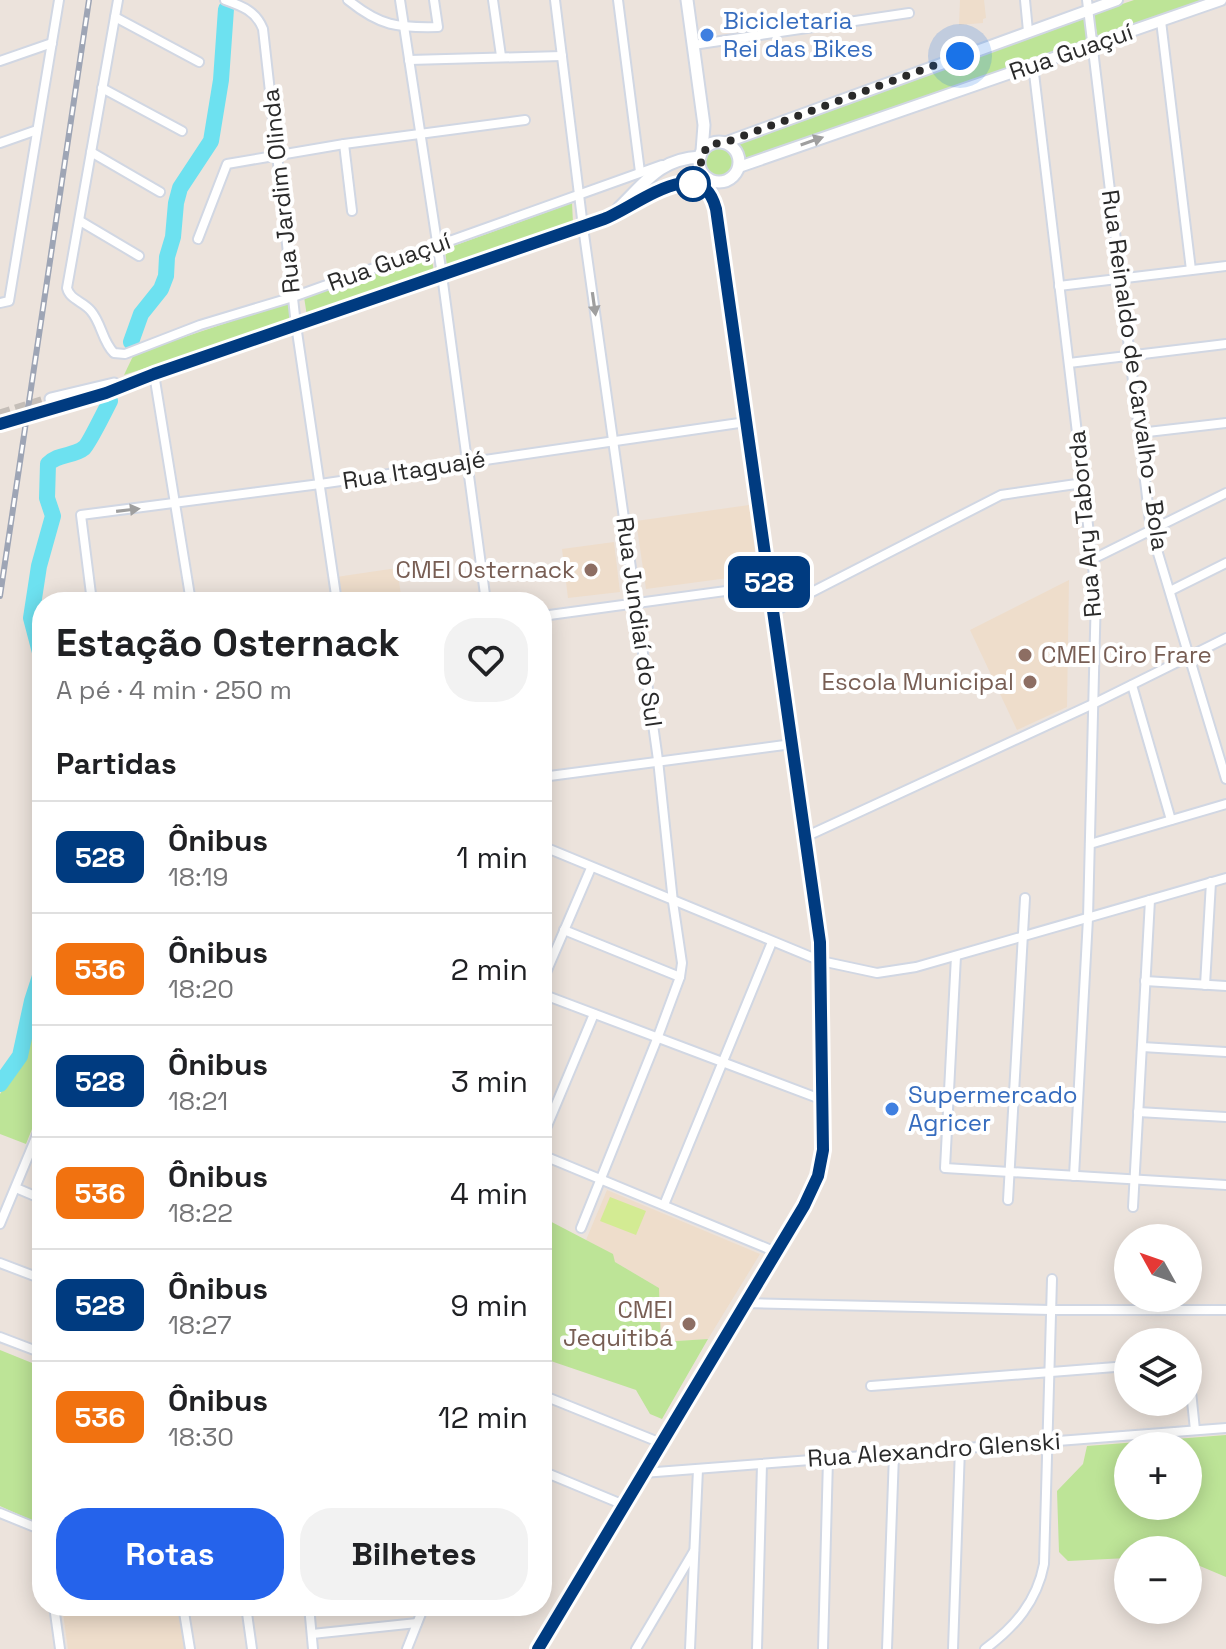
<!DOCTYPE html>
<html lang="pt">
<meta charset="utf-8">
<style>
body{margin:0;font-family:"Space Grotesk",sans-serif;background:#f2f2f2;color:#202124;height:100vh;display:flex;flex-direction:column;font-size:30px;white-space:nowrap}
*{box-sizing:border-box;margin:0}
p{font-size:26px;color:#757577}
.icon{flex:none;width:44px;height:44px;fill:none;stroke:currentColor;stroke-width:2;stroke-linecap:round;stroke-linejoin:round}
.map{position:relative;flex:1;overflow:hidden}
.sheet{position:absolute;left:32px;top:592px;width:520px;height:1024px;display:flex;flex-direction:column;background:#fff;border-radius:32px;box-shadow:0 4px 20px #0003}
.sheet>*{flex:none}
.badge{padding:0 16px;border-radius:12px;font-size:28px;line-height:52px}
.needle{width:52px;rotate:310deg}
.tools{position:absolute;left:1114px;top:1224px;display:grid;gap:16px}
.tools a{display:grid;place-items:center;width:88px;height:88px;border-radius:50%;background:#fff;box-shadow:0 4px 20px #0003;font-size:40px}
.you{position:absolute;width:40px;height:40px;margin:-20px;border:6px solid #fff;border-radius:50%;background:#1a73e8;box-shadow:0 0 0 12px #1a73e833}
.map>.badge{position:absolute;translate:-50% -50%;box-shadow:0 0 0 4px #fff}
h2{padding:0 24px;font-size:30px;line-height:72px}
.round{display:grid;place-items:center;flex:none;width:84px;height:84px;border-radius:32px;background:#f2f2f2}
.summary{display:flex;align-items:center;justify-content:space-between;height:136px;padding:0 24px}
h1{font-size:38px;font-weight:800;line-height:60px}
.primary-button{display:flex;gap:16px;margin-top:auto;padding:16px 24px}
.primary-button a{flex:1;height:92px;border-radius:32px;background:#2563eb;color:#fff;font-size:32px;font-weight:800;line-height:92px;text-align:center}
.primary-button a+a{background:#f2f2f2;color:#202124}
ul{padding:0;list-style:none}
li{display:flex;align-items:center;gap:24px;height:112px;padding:0 24px;border-top:2px solid #e0e0e0}
li div{flex:1}
li b{display:block;font-size:30px}
li em{font-style:normal}
li .badge{min-width:88px;font-weight:700;text-align:center}
.map>svg:first-child{display:block}
.education{fill:#eeddcb}
.green{fill:#bde497;fill-rule:evenodd}
.pitch{fill:#d3eb93}
.lines{fill:none;stroke-linecap:round;stroke-linejoin:round}
.river{stroke:#6de1f0;stroke-width:16}
.secondary-tunnel{stroke:#c5beb8;stroke-width:11;stroke-dasharray:11 5.5;stroke-linecap:butt}
.minor-casing{stroke:#d1d7e3;stroke-width:12}
.tertiary-casing{stroke:#d1d7e3;stroke-width:14}
.secondary-casing{stroke:#d1d7e3;stroke-width:15}
.minor{stroke:#fff;stroke-width:8}
.tertiary{stroke:#fff;stroke-width:10}
.secondary{stroke:#fff;stroke-width:11}
.rail-casing{stroke:#9ea5b5;stroke-width:6}
.rail{stroke:#fff;stroke-width:3;stroke-dasharray:9;stroke-linecap:butt}
.oneway{fill:#9f9f9f}
.line-casing{stroke:#fff;stroke-width:18}
.line{stroke:#003b80;stroke-width:12}
.walk{stroke:#2a2a2a;stroke-width:8;stroke-dasharray:0 14.4}
.shop-dot{fill:#3f7fe0;stroke:#fff;stroke-width:3}
.stop-dot{fill:#fff;stroke:#003b80;stroke-width:4}
.education-dot{fill:#8d6e63;stroke:#fff;stroke-width:3}
.labels{text-anchor:middle;stroke-width:8;stroke-linejoin:round;paint-order:stroke}
.shop-label{font-size:24px;fill:#366cbe;stroke:#fff;text-anchor:start}
.street-label{font-size:24px;fill:#2a2a2a;stroke:#fff}
.education-label{font-size:24px;fill:#785e54;stroke:#fff;text-anchor:end}
</style>
<div class="map">
<svg width="1226" height="1649" viewBox="0 0 1226 1649">
<rect width="100%" height="100%" fill="#ece3dc"/>
<g class="education">
<polygon points="960,0 984,0 986,18 983,19 983,23 959,25"/>
<polygon points="749,505 758,574 646,589 636,521"/>
<polygon points="614,542 620,592 568,598 562,549"/>
<polygon points="397,568 402,602 340,602 336,577"/>
<polygon points="1069,580 1067,707 1017,730 970,630"/>
<polygon points="607,1190 760,1254 708,1339 661,1342 659,1288 615,1262 612,1254 586,1240"/>
<polygon points="62,1606 179,1606 185,1649 68,1649"/>
</g>
<g class="green">
<polygon points="1134,0 1212,0 1098,38 1093,14"/>
<polygon points="1084,17 1087,42 745,159 736,142"/>
<circle cx="719" cy="162" r="17"/>
<polygon points="572,203 573,223 447,267 445,249"/>
<polygon points="431,254 434,272 307,316 304,297"/>
<polygon points="289,302 291,321 124,375 134,354"/>
<polygon points="42,983 42,1104 26,1144 0,1134 0,1094 24,1058"/>
<polygon points="542,1217 613,1254 615,1262 659,1288 661,1342 708,1339 662,1419 650,1414 636,1390 542,1358"/>
<polygon points="0,1350 42,1367 42,1525 0,1506"/>
<path d="M1226,1435V1577L1188,1561V1550H1128V1558L1068,1561L1059,1552L1057,1491L1083,1464L1087,1446ZM1128,1446H1188V1506H1128Z"/>
</g>
<polygon class="pitch" points="610,1197 646,1211 636,1235 600,1221"/>
<g class="lines">
<g class="river">
<polyline points="131,342 141,314 161,289 166,276 167,257 173,237 176,203 180,188 211,141 221,80 226,9"/>
<path d="M42,660L31,618L39,566L53,516L47,498L48,464C58,453 73,457 84,448C88,445 106,409 110,401"/>
<polyline points="0,1084 20,1056 32,1001 42,970"/>
</g>
<g class="secondary-tunnel">
<polyline points="0,415 51,399"/>
<polyline points="2,424 53,408"/>
</g>
<g class="minor-casing">
<g id="minor">
<path d="M118,0L67,288C70,300 83,301 91,311C102,324 102,341 114,353L125,354L200,325L293,297L662,165"/>
<path d="M225,0C242,6 256,11 263,29L296,325L337,602"/>
<path d="M348,0C380,26 397,28 438,27L434,0"/>
<polyline points="400,0 442,275 486,602"/>
<polyline points="493,0 501,56"/>
<polyline points="555,0 583,227 658,760 673,902 682,963 680,977 657,1039 581,1228"/>
<polyline points="618,0 640,172"/>
<polyline points="1025,0 1028,31"/>
<polyline points="1087,0 1151,530 1226,779"/>
<polyline points="115,17 199,62"/>
<polyline points="1161,21 1191,270"/>
<polyline points="693,45 909,13"/>
<polyline points="409,60 562,56"/>
<polyline points="0,61 52,43"/>
<polyline points="1033,65 1096,592 1088,918 1074,1176"/>
<polyline points="102,88 182,131"/>
<polyline points="0,143 37,130"/>
<polyline points="344,144 352,211"/>
<polyline points="91,152 160,192"/>
<polyline points="80,221 139,256"/>
<polyline points="198,239 227,164 344,144 525,120"/>
<polyline points="1059,286 1226,266"/>
<polyline points="0,303 9,301 59,0"/>
<polyline points="1069,363 1226,344"/>
<polyline points="154,374 191,602"/>
<polyline points="1139,433 1226,423"/>
<polyline points="1093,559 1226,493"/>
<polyline points="1170,591 1226,563"/>
<polyline points="92,602 81,515 320,484 746,422"/>
<polyline points="773,612 1001,495 1083,483"/>
<polyline points="542,616 769,585"/>
<polyline points="1132,685 1171,820"/>
<polyline points="542,777 792,744"/>
<polyline points="805,837 1093,704 1226,638"/>
<polyline points="1090,844 1226,804"/>
<polyline points="542,846 821,961 877,973 916,967 1226,878"/>
<polyline points="564,930 680,977"/>
<polyline points="956,956 945,1168 1226,1185"/>
<polyline points="1145,981 1226,986"/>
<polyline points="542,982 591,868"/>
<polyline points="1205,985 1211,882"/>
<polyline points="542,994 823,1100"/>
<polyline points="1142,1047 1226,1052"/>
<polyline points="1138,1112 1226,1117"/>
<polyline points="542,1138 594,1014"/>
<polyline points="542,1155 776,1252"/>
<polyline points="16,1188 42,1199"/>
<polyline points="1008,1200 1025,898"/>
<polyline points="664,1205 772,942"/>
<polyline points="1133,1207 1150,900"/>
<polyline points="0,1224 42,1123"/>
<polyline points="0,1263 42,1279"/>
<polyline points="745,1303 1051,1310 1226,1310"/>
<polyline points="0,1337 42,1353"/>
<polyline points="1188,1362 1195,1430"/>
<polyline points="871,1386 1128,1366"/>
<polyline points="542,1395 661,1443"/>
<polyline points="542,1471 624,1505"/>
<polyline points="643,1473 1226,1428"/>
<polyline points="0,1513 42,1530"/>
<polyline points="54,1606 60,1649"/>
<polyline points="183,1606 190,1649"/>
<polyline points="246,1606 252,1649"/>
<polyline points="309,1606 313,1649"/>
<polyline points="312,1634 417,1623"/>
<polyline points="407,1649 424,1606"/>
<polyline points="636,1649 694,1551"/>
<polyline points="690,1649 698,1469"/>
<polyline points="757,1649 762,1464"/>
<polyline points="823,1649 828,1459"/>
<polyline points="887,1649 894,1454"/>
<polyline points="953,1649 960,1448"/>
<path d="M985,1649C1015,1627 1037,1601 1044,1564L1052,1279"/>
</g>
</g>
<g class="tertiary-casing">
<g id="tertiary">
<polyline points="724,143 1117,0"/>
<polyline points="739,167 1221,0"/>
</g>
</g>
<g class="secondary-casing">
<g id="secondary">
<polyline points="687,0 704,125 702,151"/>
<circle cx="719" cy="162" r="20"/>
<path d="M619,208C646,182 659,159 700,157"/>
<polyline points="51,399 114,384"/>
<path d="M53,408L106,393L154,374L604,219C624,211 641,197 661,189C677,182 690,184 703,174"/>
<polyline points="0,424 2,424"/>
<polyline points="538,1649 804,1206 818,1176 823,1150 818,926 716,209 707,178"/>
</g>
</g>
<use href="#minor" class="minor"/>
<use href="#tertiary" class="tertiary"/>
<use href="#secondary" class="secondary"/>
<g class="rail-casing">
<polyline id="rail" points="0,596 89,0"/>
</g>
<use href="#rail" class="rail"/>
</g>
<defs><path id="oneway-solid" d="M-6-.8H1V-3.2L6.5 0L1 3.2V.8H-6Z" transform="scale(2)"/></defs>
<g class="oneway">
<use href="#oneway-solid" transform="translate(812 141) rotate(-19)"/>
<use href="#oneway-solid" transform="translate(594 304) rotate(82)"/>
<use href="#oneway-solid" transform="translate(128 510) rotate(-7)"/>
</g>
<g class="lines">
<g class="line-casing">
<path id="line" d="M0,424L106,393L154,374L604,219C634,208 701,150 716,209L820,942L823,1150L818,1176L804,1206L538,1649"/>
</g>
<use href="#line" class="line"/>
<polyline class="walk" points="693,184 691,183 703,174 700,157 710,144 724,143 960,56"/>
</g>
<g class="shop-dot">
<circle cx="707" cy="35" r="8"/>
<circle cx="892" cy="1109" r="8"/>
</g>
<circle class="stop-dot" cx="693" cy="184" r="16"/>
<g class="education-dot">
<circle cx="591" cy="570" r="8"/>
<circle cx="1025" cy="655" r="8"/>
<circle cx="1030" cy="682" r="8"/>
<circle cx="689" cy="1324" r="8"/>
</g>
<g class="labels">
<g class="shop-label">
<text x="723" y="29">Bicicletaria<tspan x="723" dy="28">Rei das Bikes</tspan></text>
<text x="908" y="1103">Supermercado<tspan x="908" dy="28">Agricer</tspan></text>
</g>
<g class="street-label">
<text transform="translate(1071 52) rotate(-19)" y="8">Rua Guaçuí</text>
<text transform="translate(281 191) rotate(-96)" y="8">Rua Jardim Olinda</text>
<text transform="translate(389 262) rotate(-20)" y="8">Rua Guaçuí</text>
<text transform="translate(1135 370) rotate(82)" y="8">Rua Reinaldo de Carvalho - Bola</text>
<text transform="translate(414 470) rotate(-9)" y="8">Rua Itaguajé</text>
<text transform="translate(1085 524) rotate(-95)" y="8">Rua Ary Taborda</text>
<text transform="translate(639 622) rotate(82)" y="8">Rua Jundiaí do Sul</text>
<text transform="translate(934 1450) rotate(-4)" y="8">Rua Alexandro Glenski</text>
</g>
<g class="education-label">
<text x="575" y="578">CMEI Osternack</text>
<text x="1041" y="663" text-anchor="start">CMEI Ciro Frare</text>
<text x="1014" y="690">Escola Municipal</text>
<text x="673" y="1318">CMEI<tspan x="673" dy="28">Jequitibá</tspan></text>
</g>
</g>
</svg>
<div class="tools">
<a><svg class="needle" viewBox="-14 -14 28 28"><path d="M0-13l5 13h-10z" fill="#e53935"/><path d="M0 13l5-13h-10z" fill="#757577"/></svg></a>
<a><svg class="icon" aria-label="layers" viewBox="0 0 24 24"><path d="M12 4l9 5-9 5-9-5zM3 14l9 5 9-5"/></svg></a>
<a>+</a>
<a>−</a>
</div>
<div class="you" style="left:960px;top:56px"></div>
<b class="badge" style="left:769px;top:582px;background:#003b80;color:#fff">528</b>
<section class="sheet">
<div class="summary"><div><h1>Estação Osternack</h1><p>A pé · 4 min · 250 m</p></div><a class="round"><svg class="icon" aria-label="heart" viewBox="0 0 24 24"><path d="M12 20l-8-8c-3-5 5-10 8-4 3-6 11-1 8 4z"/></svg></a></div>
<h2>Partidas</h2>
<ul>
<li><span class="badge" style="background:#003b80;color:#fff">528</span><div><b>Ônibus</b><p>18:19</p></div><em>1 min</em></li>
<li><span class="badge" style="background:#f17210;color:#fff">536</span><div><b>Ônibus</b><p>18:20</p></div><em>2 min</em></li>
<li><span class="badge" style="background:#003b80;color:#fff">528</span><div><b>Ônibus</b><p>18:21</p></div><em>3 min</em></li>
<li><span class="badge" style="background:#f17210;color:#fff">536</span><div><b>Ônibus</b><p>18:22</p></div><em>4 min</em></li>
<li><span class="badge" style="background:#003b80;color:#fff">528</span><div><b>Ônibus</b><p>18:27</p></div><em>9 min</em></li>
<li><span class="badge" style="background:#f17210;color:#fff">536</span><div><b>Ônibus</b><p>18:30</p></div><em>12 min</em></li>
</ul>
<div class="primary-button"><a>Rotas</a><a>Bilhetes</a></div>
</section>
</div>
